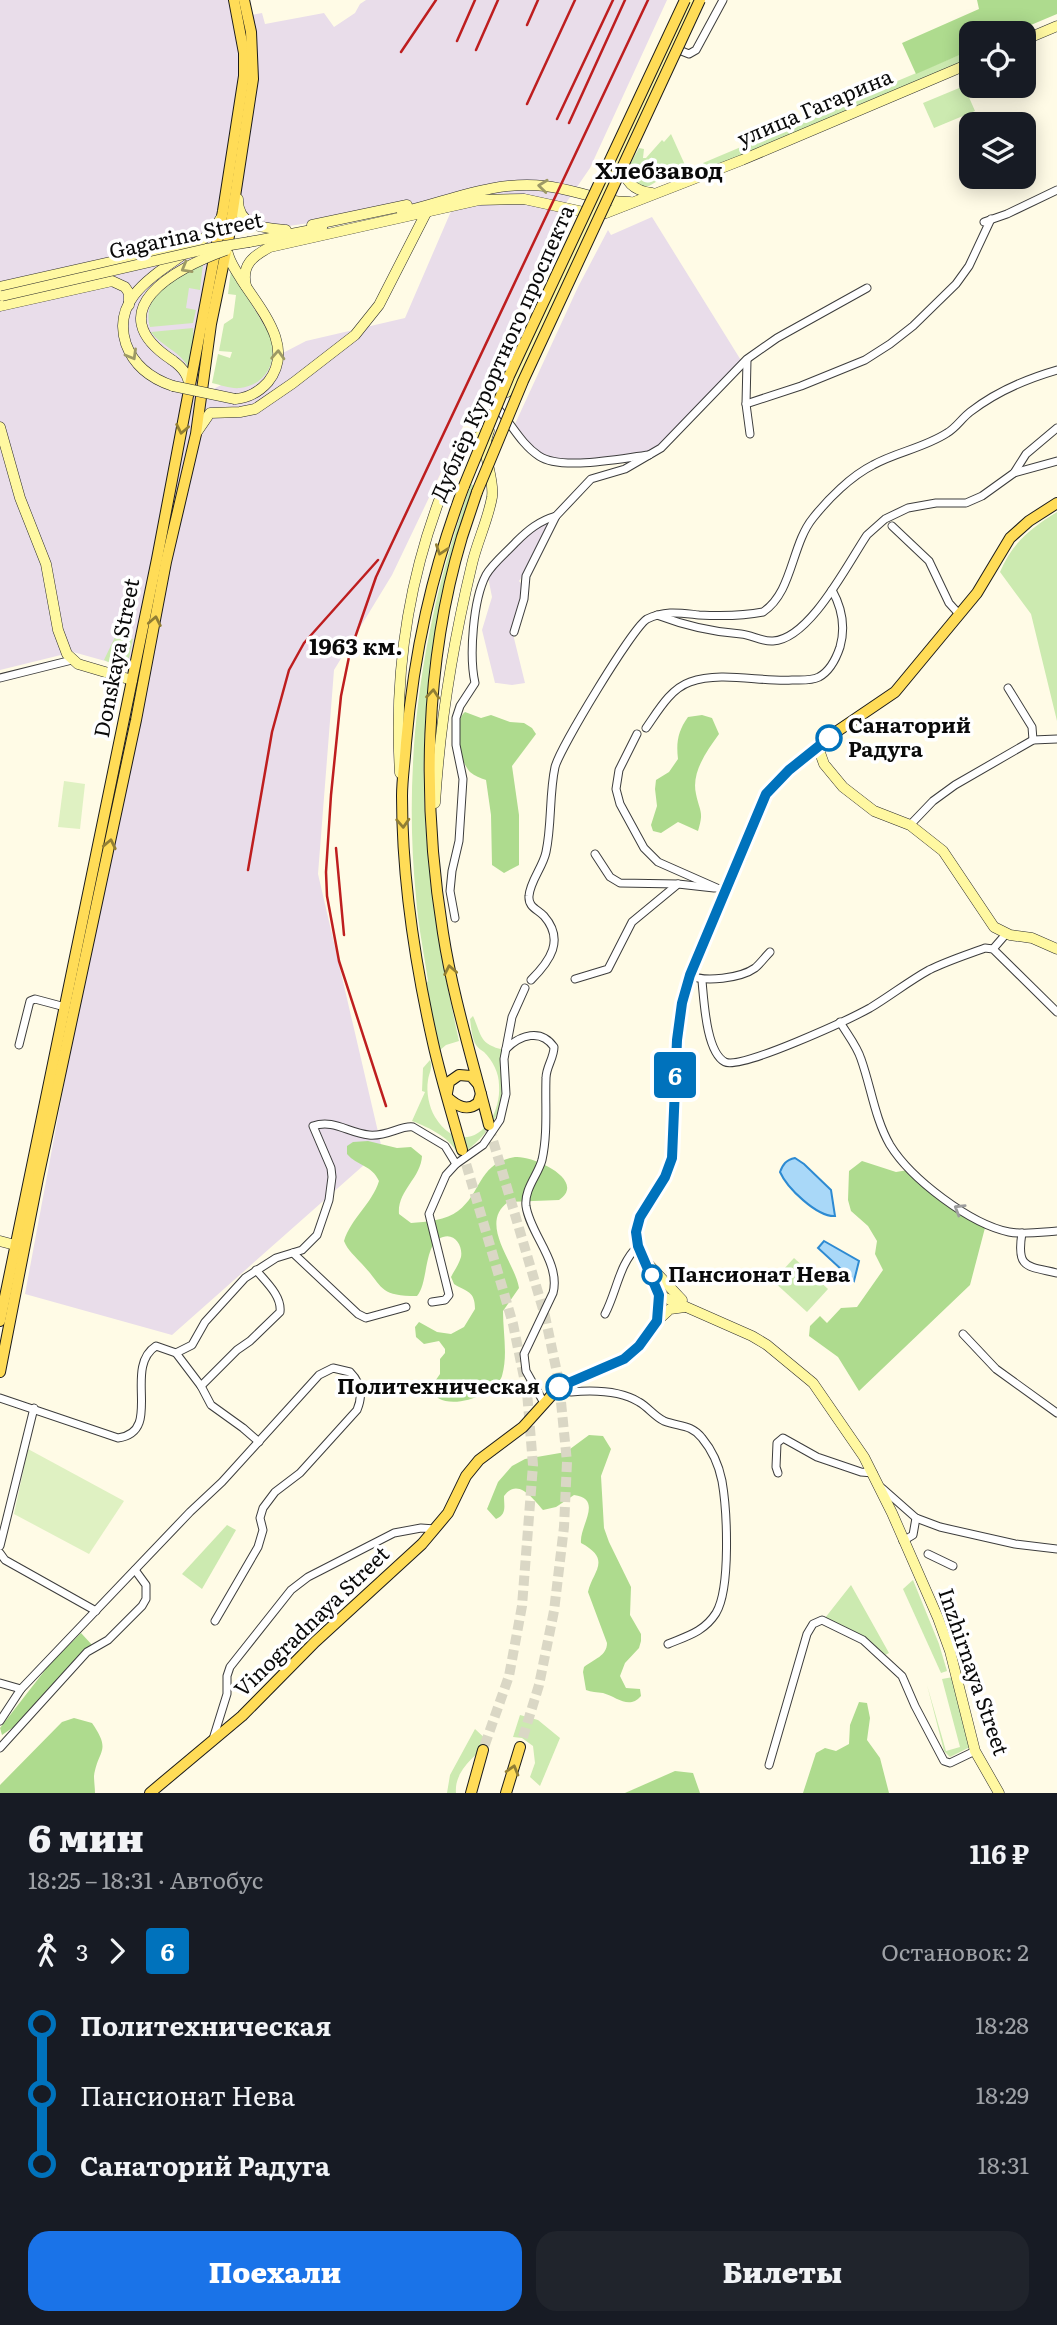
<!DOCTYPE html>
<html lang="ru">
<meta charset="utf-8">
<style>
body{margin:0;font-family:Literata,serif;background:#20242c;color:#f1f3f6;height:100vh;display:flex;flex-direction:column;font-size:26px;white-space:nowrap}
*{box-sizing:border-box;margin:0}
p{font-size:23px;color:#9ea1a6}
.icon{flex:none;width:38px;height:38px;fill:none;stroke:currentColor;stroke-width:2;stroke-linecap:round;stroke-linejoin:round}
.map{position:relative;height:1793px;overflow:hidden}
.details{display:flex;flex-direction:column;background:#171b24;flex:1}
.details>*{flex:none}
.badge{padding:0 14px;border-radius:5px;font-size:24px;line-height:46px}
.controls{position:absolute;left:959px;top:21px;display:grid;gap:14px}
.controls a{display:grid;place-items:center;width:77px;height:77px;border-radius:14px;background:#171b24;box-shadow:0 4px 18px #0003;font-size:35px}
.map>.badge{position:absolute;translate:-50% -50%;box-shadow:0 0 0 4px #fff}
.legs{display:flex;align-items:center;gap:10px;height:77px;padding:0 28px;font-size:23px}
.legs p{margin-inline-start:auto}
.head{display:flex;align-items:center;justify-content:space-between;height:119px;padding:0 28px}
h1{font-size:38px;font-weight:800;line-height:52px}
.button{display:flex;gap:14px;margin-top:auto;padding:14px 28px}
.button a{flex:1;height:80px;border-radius:21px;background:#1a73e8;color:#fff;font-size:28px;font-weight:800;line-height:80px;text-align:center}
.button a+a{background:#20242c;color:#f1f3f6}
ul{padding:0 28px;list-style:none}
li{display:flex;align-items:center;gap:24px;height:70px;font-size:26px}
li i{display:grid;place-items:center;width:10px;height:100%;margin:0 9px;background:currentColor}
li i::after{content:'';width:18px;height:18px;margin:-9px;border:5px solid;border-radius:50%;background:#171b24}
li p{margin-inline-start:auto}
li:first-child i{background:linear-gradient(#0000 50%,currentColor 0)}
li:last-child i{background:linear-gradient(currentColor 50%,#0000 0)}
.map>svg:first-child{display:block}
.industrial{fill:#e9ddea;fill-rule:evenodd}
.green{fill:#cceab0}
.forest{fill:#aedb8e}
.pitch{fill:#dff1c2}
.water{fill:#a9d8f8;stroke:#2d8ad2;stroke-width:2}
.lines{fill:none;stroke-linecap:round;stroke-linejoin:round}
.primary-tunnel{stroke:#dad7c5;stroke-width:10;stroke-dasharray:10 5;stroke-linecap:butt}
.street-casing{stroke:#3d3d3d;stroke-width:9}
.secondary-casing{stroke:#2c2c2c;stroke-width:11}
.primary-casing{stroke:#1b1b1b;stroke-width:12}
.street{stroke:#fff;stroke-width:7}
.secondary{stroke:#fff8a1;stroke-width:10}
.primary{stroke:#ffdc57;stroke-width:10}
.rail{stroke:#be1e1f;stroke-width:2.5}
.secondary-bridge-casing{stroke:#2c2c2c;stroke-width:11;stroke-linecap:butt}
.primary-bridge-casing{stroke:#1b1b1b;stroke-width:12;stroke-linecap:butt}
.secondary-bridge{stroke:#fff8a1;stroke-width:10}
.primary-bridge{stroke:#ffdc57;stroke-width:10}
.oneway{stroke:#9d9965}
.oneway2{stroke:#917e34}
.oneway3{stroke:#9d9d9d}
.line-1-casing{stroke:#fff;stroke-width:16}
.line-1{stroke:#0072bc;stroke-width:10}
.stop-1-dot{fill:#fff;stroke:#0072bc;stroke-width:3.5}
.labels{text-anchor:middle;stroke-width:7;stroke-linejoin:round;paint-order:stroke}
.street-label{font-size:21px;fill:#0a0a0a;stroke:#fff}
.stop-label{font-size:21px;font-weight:bold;fill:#0a0a0a;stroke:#fff;text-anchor:start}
.neighbourhood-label{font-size:23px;font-weight:bold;fill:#0a0a0a;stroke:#fff}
</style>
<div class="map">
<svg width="1057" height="1793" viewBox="0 0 1057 1793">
<rect width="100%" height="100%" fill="#fffbe6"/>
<g class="industrial">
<path d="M0,0H235L241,17L262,13L265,24L324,13L334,27L355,13L360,4L366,0H667L590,168L555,219L513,322L392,575L334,670L318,874L382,1149L172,1335L25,1294L141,671L73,652L0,670ZM455,202L405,318L306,341L196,398L226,235Z"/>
<polygon points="652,217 742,362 662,446 644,453 566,462 548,460 536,453 515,424 578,287 608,230 611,235"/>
<polygon points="541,518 549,527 534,560 519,581 524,587 512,630 525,683 512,685 497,683 495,683 482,630 492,597 488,577 494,568 497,568 496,561"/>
</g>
<g class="green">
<polygon points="971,50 971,63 709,173 703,163"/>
<polygon points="964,86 975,111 934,128 923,103"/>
<path d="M671,134L685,165L649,186L643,187C620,174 629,167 639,148L644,149L643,158H646L662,140L664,142Z"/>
<path d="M203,263L200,290L189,288L186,308L196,310L193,323L150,327C141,292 178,278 203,263Z"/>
<path d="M231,270L268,332C280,356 269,385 240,388C231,389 221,385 212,383L218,354L230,358L232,352L219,351L224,324L233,318L236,295L228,294Z"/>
<path d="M193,328L194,346L189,369C181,351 162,347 151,332Z"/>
<path d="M471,484L474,486C459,529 450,571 442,615C438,641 431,667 428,694C415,810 434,927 459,1041L446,1045L440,1050L425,986L428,981C424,953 418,925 416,897C402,755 423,618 471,484Z"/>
<path d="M1057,512V721L1031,614L1000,572C1012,543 1031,528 1057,512Z"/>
<polygon points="121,612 132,615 127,637 133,639 128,663 119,667 104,660 115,637"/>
<path d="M473,1016C482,1036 479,1044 504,1050C499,1063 501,1074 502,1089C502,1120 482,1139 459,1157C452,1138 430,1128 412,1121L425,1092L422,1091L423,1068L430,1060C433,1068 429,1073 428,1080C426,1092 429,1107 435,1117C462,1161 502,1126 499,1085C499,1073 493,1061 484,1052C481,1050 478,1048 476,1045C472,1039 471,1026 470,1019Z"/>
<polygon points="794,1258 828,1289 807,1312 773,1281"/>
<polygon points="227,1525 236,1530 202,1589 182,1574"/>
<polygon points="913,1580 939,1644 947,1671 941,1673 903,1589"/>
<path d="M851,1585L889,1653L885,1655C867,1637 848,1627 825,1618Z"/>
<polygon points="953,1677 970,1747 950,1757 944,1751 927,1685 946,1751 960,1747 942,1679"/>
<polygon points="520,1715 538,1720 560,1738 540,1786 530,1777 535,1763 533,1746 522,1738 513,1737"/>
<path d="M475,1729L490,1743C475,1755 454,1771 456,1793H447L450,1775Z"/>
</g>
<g class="forest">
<polygon points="977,0 1057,0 1057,14 1012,33 971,33 971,50 916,74 902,43 979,9"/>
<path d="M465,712L481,718L491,715L510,722L524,723L532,728L536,734L512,766L519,815V865L504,873L492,865L491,815L486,780C480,778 475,776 470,772C459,760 451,724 465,712Z"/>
<path d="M702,715L712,718L719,734C707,751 691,772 696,794C700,813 704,811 698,831L678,822L661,833L653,831L651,825L657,806L655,789L656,780L669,772L678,759C676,742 678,731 688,717Z"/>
<path d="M368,1141L397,1148L411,1147L422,1156C421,1178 397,1191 399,1214L411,1223C426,1222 447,1220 458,1211C482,1193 478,1163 515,1157C532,1155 588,1180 559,1200L508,1202C478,1224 515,1262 519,1288L503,1311C503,1333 508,1355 502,1376C495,1397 437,1416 431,1387L440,1374V1359L445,1353V1349L439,1341L424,1344L416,1337L415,1327L419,1322L437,1332L451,1334L464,1327L475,1309C475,1291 467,1292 454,1284L451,1277C454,1271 459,1264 461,1257C463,1246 455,1233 443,1237C423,1243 429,1282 417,1296C378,1296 384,1287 362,1264C355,1256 348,1251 344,1241C351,1218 372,1204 379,1181C372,1165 357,1166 347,1154V1146L353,1142Z"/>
<polygon points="862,1161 896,1172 908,1170 946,1201 986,1224 970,1285 859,1391 838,1357 809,1336 810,1326 820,1316 827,1323 841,1308 857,1307 883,1270 875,1254 877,1241 868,1226 851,1211 848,1200 849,1171"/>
<path d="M589,1435L603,1436L611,1449L601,1476L604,1528L609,1542L631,1587L630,1615L641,1634V1641L639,1648L625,1663L620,1676L626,1688L640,1689L641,1696C629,1710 617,1697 603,1693C597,1692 591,1692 586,1690L583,1672L584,1667C594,1659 607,1656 607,1643L588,1592C592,1572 613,1560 581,1543C579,1526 604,1499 574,1495L556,1507L543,1510C533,1499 518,1477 504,1496C504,1507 507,1514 496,1519L487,1509L498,1482L512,1466L525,1459L566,1452Z"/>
<polygon points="81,1633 93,1646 84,1650 15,1726 2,1735 0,1728 49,1665"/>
<polygon points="859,1702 867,1703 870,1718 867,1740 880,1758 889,1793 803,1793 816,1753 825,1748 836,1751 849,1744 850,1725"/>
<path d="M74,1718L92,1723C112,1752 98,1749 94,1776C94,1781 95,1788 95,1793H0V1785L62,1722Z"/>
<polygon points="675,1771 693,1773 700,1793 625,1793"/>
</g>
<g class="pitch">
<polygon points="64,781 85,784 80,829 58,827"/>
<polygon points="28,1449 124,1501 89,1554 14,1514"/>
</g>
<g class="water">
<path d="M795,1158L804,1164L831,1190L835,1216C817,1217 787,1188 780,1172C783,1164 786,1160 795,1158Z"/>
<polygon points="824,1241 859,1261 854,1281 818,1248"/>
</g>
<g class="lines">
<g class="primary-tunnel">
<polyline points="489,1127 545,1316 559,1382 567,1462 564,1527 554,1611 539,1685 520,1747"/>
<polyline points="462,1150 513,1324 527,1392 533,1465 522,1606 509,1676 483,1750"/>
</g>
<g class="street-casing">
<g id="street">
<polyline points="674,48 689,54 696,50 723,0"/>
<polyline points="984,222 1007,214 1057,190"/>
<polyline points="747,360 746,404 750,434"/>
<polyline points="746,404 801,386 865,360 890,344 913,326 956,284 969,266 991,219"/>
<path d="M499,410C512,425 522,445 539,456C561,471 622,458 649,455"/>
<polyline points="1014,473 1057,461"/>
<polyline points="892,526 929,561 949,603 959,614"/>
<path d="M657,615C686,626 711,632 741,634C752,635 762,642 773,641C810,639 848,563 867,535L885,519L908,508L936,503H966L982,496L1014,473L1026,454L1057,428"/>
<polyline points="514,632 524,599 526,576 556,516 591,479 625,469 661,448 747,359 777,338 867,288"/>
<polyline points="0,678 72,660"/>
<polyline points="1008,688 1032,727 1033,740"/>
<path d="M646,728C658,711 670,689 690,682C721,671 760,682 792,680C801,680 811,681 819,677C830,671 836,659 840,647C846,626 842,608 832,590"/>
<polyline points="637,734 619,770 616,789 620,804 644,848 658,862 726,892"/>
<polyline points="910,825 933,801 955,785 1033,740 1057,739"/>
<polyline points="595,854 610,877 620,883 678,884 714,888"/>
<path d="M455,918L450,891L452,871L459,841L463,779L456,745V718L460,706L475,683C469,656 473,600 486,575C493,563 506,553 516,542C528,530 539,521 556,516"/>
<polyline points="993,949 1006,934"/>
<path d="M690,975C704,983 741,978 755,968C760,964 765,957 770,952"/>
<polyline points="575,979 608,969 632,922 678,884"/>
<path d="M531,980C550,961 565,940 544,916C537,909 528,907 529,896C530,881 543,867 546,852C552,824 549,795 555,767C560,748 633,627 647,619C665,610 680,613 699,615C719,616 743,616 763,612C793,592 791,545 813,518C828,499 851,476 873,465C896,452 924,448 947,433C956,428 962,418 970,412C997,391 1026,379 1057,370"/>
<path d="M702,981C704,1000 706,1052 725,1062C741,1070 850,1019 870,1008C890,996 909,981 929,970C947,961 966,955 985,948L993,949L1057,1012"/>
<path d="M840,1022C847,1034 857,1046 861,1059C871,1087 875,1119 890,1145C911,1179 970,1224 1009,1232C1025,1235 1041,1232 1057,1231"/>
<polyline points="19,1045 30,1001 35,999 65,1007"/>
<path d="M506,1049C520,1035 541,1028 554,1047C554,1058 546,1067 546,1078C545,1105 548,1133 542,1160C538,1175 524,1189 526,1206C530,1234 561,1263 553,1293L524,1354L526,1371L544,1403"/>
<path d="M1022,1233C1016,1269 1027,1266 1057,1273"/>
<polyline points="293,1253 358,1314 366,1318 406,1307"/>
<polyline points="432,1302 445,1300 449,1295 429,1214 446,1175 456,1164 483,1145 500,1120 506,1094 504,1059 512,1017 525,988"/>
<path d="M605,1314C617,1291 619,1264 638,1246"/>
<polyline points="963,1334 996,1369 1057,1413"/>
<path d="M176,1353L192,1345L205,1322L245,1278L276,1258L302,1250L317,1235L329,1200L332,1177L331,1168L313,1126C334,1119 348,1133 369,1135C387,1137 401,1125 413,1127L445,1146L456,1164"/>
<path d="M564,1384L571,1392C593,1390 619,1390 639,1402C648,1407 654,1416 664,1421C679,1427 691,1424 702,1438C712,1450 719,1466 722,1481C727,1510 731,1588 716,1613C704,1632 687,1636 668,1644"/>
<path d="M201,1386L237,1350L250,1341L280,1312C282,1296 266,1282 256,1270"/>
<path d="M0,1398L118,1438C164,1432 122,1368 156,1346L176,1353L201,1386L211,1405L243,1428L259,1442"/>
<polyline points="778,1473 776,1467 777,1443 783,1438 817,1457 861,1472 873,1473"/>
<polyline points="882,1488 916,1518 940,1527 1015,1544 1057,1549"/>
<polyline points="903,1541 913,1535 916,1518"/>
<polyline points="0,1546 34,1408"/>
<polyline points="0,1553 5,1560 96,1611"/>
<polyline points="928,1554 953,1566"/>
<polyline points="0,1683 21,1689 0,1721"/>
<path d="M21,1689L190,1512L222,1482L319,1375L333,1368L350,1372C361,1383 363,1396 357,1410L300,1473L275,1492L263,1508L260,1518L263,1530L258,1547L215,1621"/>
<polyline points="213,1739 227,1694 227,1676 230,1667 291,1590 308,1577 394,1533 421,1528 435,1529"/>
<polyline points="0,1748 87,1652 108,1640 142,1606 146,1599 146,1585 135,1570"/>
<polyline points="769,1765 807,1634 813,1624 822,1620 863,1640 902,1676 915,1706 944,1761 950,1763 975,1751"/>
</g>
</g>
<g class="secondary-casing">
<g id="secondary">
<polyline points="1024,40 1057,26"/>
<polyline points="623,151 692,0"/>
<path d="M622,163C624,182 634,191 652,193"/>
<path d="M238,199C237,227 264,228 286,230"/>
<path d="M402,212C450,201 494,180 545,186C574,189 600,202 630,202"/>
<polyline points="312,225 407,205"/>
<polyline points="249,242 322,228"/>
<path d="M227,249C228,260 235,269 241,279C260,309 296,347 268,382C259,392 249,398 235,399"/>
<path d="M246,286C241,265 253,256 270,247L479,200L524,199L593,214L606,213L742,160L971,63"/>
<polyline points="0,287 195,243"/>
<polyline points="0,306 112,281 125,287 129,293 129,305"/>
<path d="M172,360C182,367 190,376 189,388"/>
<path d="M173,386C152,379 134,366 126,344C105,280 197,262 221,218"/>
<polyline points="507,392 621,154"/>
<polyline points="0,427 20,498 46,564 58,630 67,654 78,664 132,680"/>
<polyline points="197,432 210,413 240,412 255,409 293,383 355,335 379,305 426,213"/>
<polyline points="818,747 824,764 843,787 874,811 910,825 943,851 994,927 1010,935 1032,938 1057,949"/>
<path d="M400,773C394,679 407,586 440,498C445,483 449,466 458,453C466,443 478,437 489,431"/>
<path d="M435,803C440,723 453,643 472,564C477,542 488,520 492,497C495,477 480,453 488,434"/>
<polyline points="0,1241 15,1245"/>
<polyline points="649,1265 682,1300"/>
<polyline points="659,1295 752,1336 767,1345 813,1383 864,1457 892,1513 938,1618 950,1651 975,1751 999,1793"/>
<polyline points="657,1321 670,1309 685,1307"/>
</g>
</g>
<g class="primary-casing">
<g id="primary">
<path d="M477,492C472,507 467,522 462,537C424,664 422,803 443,933C453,998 473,1061 489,1125"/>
<polyline points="447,1093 449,1082 459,1075 471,1076 478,1084"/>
<path d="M448,1098C457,1106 467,1112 478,1103L481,1094"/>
<path d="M462,1150C452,1114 441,1079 433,1043C415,963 402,878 402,796C402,779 405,761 406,743C414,652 432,571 464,486"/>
<polyline points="0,1321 157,559 223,211 244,76 244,53 234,0"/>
<polyline points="0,1372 38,1178 136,720 166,562 196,434 211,324 228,242 253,79 251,32 244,0"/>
<polyline points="150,1793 242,1716 315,1642 422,1544 448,1513 466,1476 479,1460 523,1427 559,1387 624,1359 639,1346 655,1325 658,1314 659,1295 638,1246 636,1232 640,1217 665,1177 672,1158 677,1040 682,1003 703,942 742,855 761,803 775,783 789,770 839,730 895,692 977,593 1010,538 1029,521 1057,503"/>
<polyline points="471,1793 483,1750"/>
<polyline points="506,1793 520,1747"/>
</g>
</g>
<use href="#street" class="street"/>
<use href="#secondary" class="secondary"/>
<use href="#primary" class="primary"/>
<g class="rail">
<polyline points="527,25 538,0"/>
<polyline points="457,41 475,0"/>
<polyline points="476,50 498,0"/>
<polyline points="401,52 436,0"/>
<polyline points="527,104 575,0"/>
<polyline points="557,119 613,0"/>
<polyline points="569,123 625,0"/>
<polyline points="336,848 344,935"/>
<polyline points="248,870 272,732 289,670 304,643 378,560"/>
<polyline points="386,1106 339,961 327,896 326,872 331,795 341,696 350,652 376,577 648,0"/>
</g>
<g class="secondary-bridge-casing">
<g id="secondary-bridge">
<polyline points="2,296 206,249 249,242"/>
<path d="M172,360C97,311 175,268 226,250"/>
<polyline points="173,386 235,399"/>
</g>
</g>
<g class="primary-bridge-casing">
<g id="primary-bridge">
<polyline points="464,486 509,376 685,0"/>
<polyline points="477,492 523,381 700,0"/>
</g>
</g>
<use href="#secondary-bridge" class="secondary-bridge"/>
<use href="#primary-bridge" class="primary-bridge"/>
</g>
<defs><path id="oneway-chevron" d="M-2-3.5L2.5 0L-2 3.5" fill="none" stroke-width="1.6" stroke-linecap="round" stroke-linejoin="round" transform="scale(1.75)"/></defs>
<g class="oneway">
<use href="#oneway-chevron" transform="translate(543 186) rotate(-174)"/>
<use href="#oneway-chevron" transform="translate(186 268) rotate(150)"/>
<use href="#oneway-chevron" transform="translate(132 355) rotate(60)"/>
<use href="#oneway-chevron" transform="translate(278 355) rotate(-87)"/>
</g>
<g class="oneway2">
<use href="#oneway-chevron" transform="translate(182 429) rotate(101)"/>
<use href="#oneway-chevron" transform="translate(441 550) rotate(109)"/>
<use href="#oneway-chevron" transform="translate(155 621) rotate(-79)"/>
<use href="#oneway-chevron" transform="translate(433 694) rotate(-85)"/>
<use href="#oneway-chevron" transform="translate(403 823) rotate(87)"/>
<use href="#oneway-chevron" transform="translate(110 844) rotate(-78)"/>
<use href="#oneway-chevron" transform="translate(450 970) rotate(-101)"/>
<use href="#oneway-chevron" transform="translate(513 1770) rotate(-74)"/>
</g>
<use class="oneway3" href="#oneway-chevron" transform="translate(959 1209) rotate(-149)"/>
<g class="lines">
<g class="line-1-casing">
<polyline id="line-1" points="559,1387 624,1359 639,1346 657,1321 659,1295 638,1246 636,1232 640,1217 665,1177 672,1158 677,1040 682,1003 690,975 766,794 789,770 829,738"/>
</g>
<use href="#line-1" class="line-1"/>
</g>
<g class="stop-1-dot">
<circle cx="829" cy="738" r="12"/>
<circle cx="652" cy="1275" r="9"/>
<circle cx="559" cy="1387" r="12"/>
</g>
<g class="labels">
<g class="street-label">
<text transform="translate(815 108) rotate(-23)" y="7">улица Гагарина</text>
<text transform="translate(186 236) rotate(-12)" y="7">Gagarina Street</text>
<text transform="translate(503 353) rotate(-66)" y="7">Дублёр Курортного проспекта</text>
<text transform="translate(117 658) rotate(-79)" y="7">Donskaya Street</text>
<text transform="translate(312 1622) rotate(-44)" y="7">Vinogradnaya Street</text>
<text transform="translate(973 1672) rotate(71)" y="7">Inzhirnaya Street</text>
</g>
<g class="stop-label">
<text x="848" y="733">Санаторий<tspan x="848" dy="24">Радуга</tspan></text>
<text x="668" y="1282">Пансионат Нева</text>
<text x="540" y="1394" text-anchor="end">Политехническая</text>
</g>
<g class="neighbourhood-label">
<text x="659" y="179">Хлебзавод</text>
<text x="356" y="655">1963 км.</text>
</g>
</g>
</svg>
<div class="controls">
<a><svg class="icon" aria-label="locate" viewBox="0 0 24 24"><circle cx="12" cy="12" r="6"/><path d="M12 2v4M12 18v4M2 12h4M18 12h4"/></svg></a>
<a><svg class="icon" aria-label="layers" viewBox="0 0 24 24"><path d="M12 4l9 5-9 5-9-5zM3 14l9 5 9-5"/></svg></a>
</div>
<b class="badge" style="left:675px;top:1075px;background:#0072bc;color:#fff">6</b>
</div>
<section class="details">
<div class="head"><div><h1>6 мин</h1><p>18:25 – 18:31 · Автобус</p></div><b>116 ₽</b></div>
<div class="legs"><svg class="icon" aria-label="walk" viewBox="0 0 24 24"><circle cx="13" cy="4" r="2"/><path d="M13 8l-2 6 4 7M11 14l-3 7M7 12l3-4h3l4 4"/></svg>3<svg class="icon" aria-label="forward" viewBox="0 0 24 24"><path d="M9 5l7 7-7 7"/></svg><b class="badge" style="background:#0072bc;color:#fff">6</b><p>Остановок: 2</p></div>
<ul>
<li><i style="color:#0072bc"></i><b>Политехническая</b><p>18:28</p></li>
<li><i style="color:#0072bc"></i><span>Пансионат Нева</span><p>18:29</p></li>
<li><i style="color:#0072bc"></i><b>Санаторий Радуга</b><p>18:31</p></li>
</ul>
<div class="button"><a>Поехали</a><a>Билеты</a></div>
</section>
